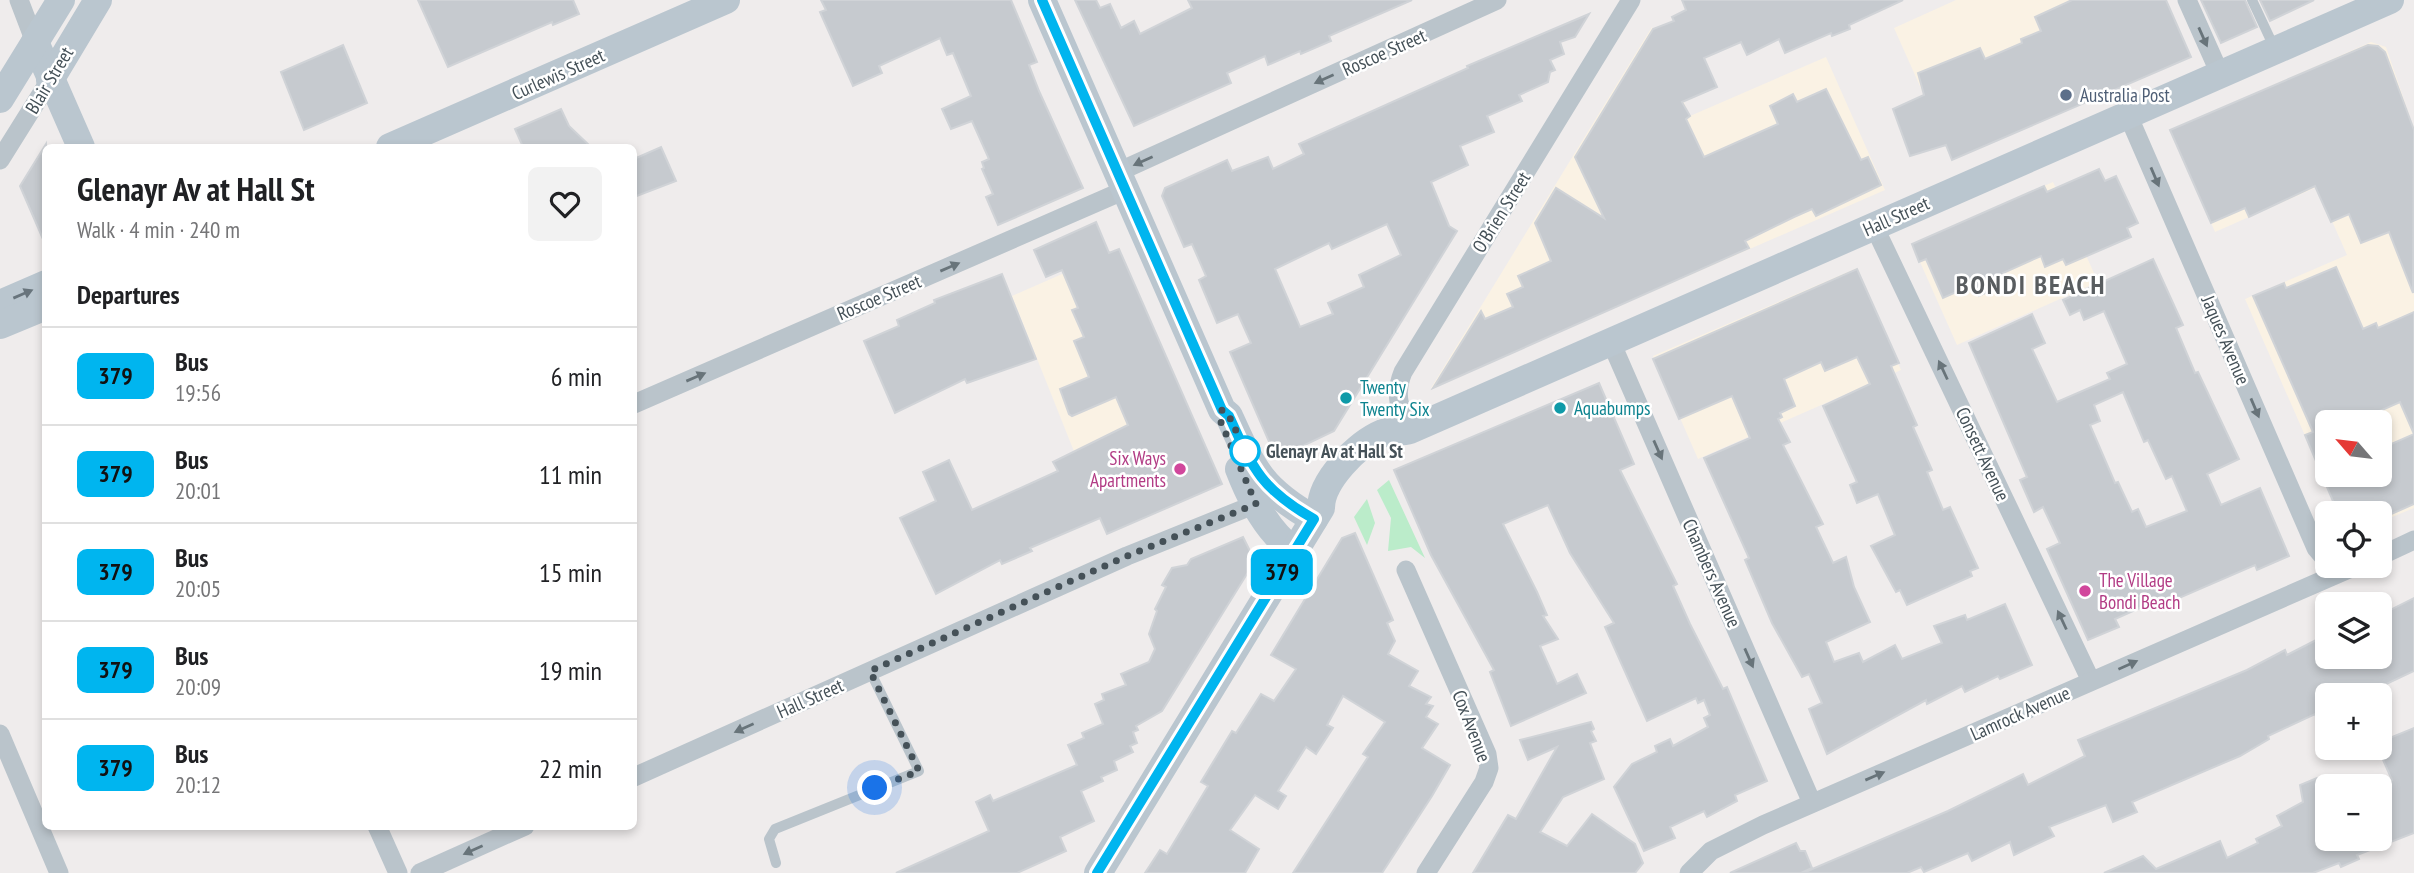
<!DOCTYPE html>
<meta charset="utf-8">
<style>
body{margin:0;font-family:"PT Sans Narrow",sans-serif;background:#f2f2f2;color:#202124;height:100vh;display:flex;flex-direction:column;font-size:26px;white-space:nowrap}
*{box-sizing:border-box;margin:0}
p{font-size:23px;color:#757577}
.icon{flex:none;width:38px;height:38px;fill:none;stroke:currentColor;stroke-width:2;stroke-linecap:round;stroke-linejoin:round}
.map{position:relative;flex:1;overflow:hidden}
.side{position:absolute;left:42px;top:144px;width:595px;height:686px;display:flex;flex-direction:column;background:#fff;border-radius:10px;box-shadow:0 4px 10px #0003}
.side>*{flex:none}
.badge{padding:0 14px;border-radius:10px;font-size:24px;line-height:46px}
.needle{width:46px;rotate:298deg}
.fabs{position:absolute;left:2315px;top:410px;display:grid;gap:14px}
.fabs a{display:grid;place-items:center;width:77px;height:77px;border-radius:10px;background:#fff;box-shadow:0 4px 10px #0003;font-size:35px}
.you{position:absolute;width:35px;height:35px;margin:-18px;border:5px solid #fff;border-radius:50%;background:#1a73e8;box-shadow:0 0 0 10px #1a73e833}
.map>.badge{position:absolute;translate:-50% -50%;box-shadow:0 0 0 4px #fff}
h2{padding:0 35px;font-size:26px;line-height:63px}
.round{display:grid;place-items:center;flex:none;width:74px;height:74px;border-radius:10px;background:#f2f2f2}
.overview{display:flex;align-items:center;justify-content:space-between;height:119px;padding:0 35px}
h1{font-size:33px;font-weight:700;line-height:52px}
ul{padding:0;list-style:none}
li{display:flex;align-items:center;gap:21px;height:98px;padding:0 35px;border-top:2px solid #e0e0e0}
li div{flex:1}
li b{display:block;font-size:26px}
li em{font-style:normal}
li .badge{min-width:77px;font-weight:700;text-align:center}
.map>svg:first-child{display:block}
.commercial{fill:#faf2e4;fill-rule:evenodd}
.green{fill:#bbecca}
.building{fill:#c6cacf;stroke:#d0d3d7;stroke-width:2;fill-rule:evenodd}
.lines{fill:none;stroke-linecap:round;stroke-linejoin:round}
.lane{stroke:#bac4cb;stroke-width:10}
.street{stroke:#bac4cb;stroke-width:19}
.secondary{stroke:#bac6cf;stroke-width:28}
.oneway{fill:#68747a}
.oneway2{fill:#68747c}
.line-casing{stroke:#fff;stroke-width:16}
.line{stroke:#00b5ef;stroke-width:10}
.walk{stroke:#455158;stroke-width:7;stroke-dasharray:0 12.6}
.service-dot{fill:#5c6f8a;stroke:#fff;stroke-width:2.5}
.culture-dot{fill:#0f9aa8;stroke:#fff;stroke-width:2.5}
.stop-dot{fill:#fff;stroke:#00b5ef;stroke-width:3.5}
.hotel-dot{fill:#d1479c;stroke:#fff;stroke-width:2.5}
.labels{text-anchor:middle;stroke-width:5;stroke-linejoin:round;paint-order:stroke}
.street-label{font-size:19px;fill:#455158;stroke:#fff}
.service-label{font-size:19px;fill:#4e5e75;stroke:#fff;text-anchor:start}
.culture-label{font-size:19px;fill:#0d838f;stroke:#fff;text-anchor:start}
.stop-label{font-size:19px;font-weight:bold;fill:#455158;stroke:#fff;text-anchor:start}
.hotel-label{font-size:19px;fill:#b23c85;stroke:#fff;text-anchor:end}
.district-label{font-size:26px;font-weight:bold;letter-spacing:2px;fill:#595d60;stroke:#fff}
</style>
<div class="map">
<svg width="2414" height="873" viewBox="0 0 2414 873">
<rect width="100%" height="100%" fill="#efecec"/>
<g class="commercial">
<polygon points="1956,0 2165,0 2190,57 1953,160 1894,28"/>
<polygon points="1652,27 1690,116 1826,57 1885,190 1431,388"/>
<path d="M2371,42L2386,47L2414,129V508L2380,522V513H2339L2245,299L2347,255L2317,187L2215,232L2171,130ZM2328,422H2380V474H2328Z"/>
<polygon points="2053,182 2098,282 1957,345 1912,244"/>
<polygon points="1119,249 1222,484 1107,534 1012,296"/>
<polygon points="1857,268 1901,370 1698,459 1653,356"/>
</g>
<g class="green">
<polygon points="1389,480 1425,558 1411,547 1388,551 1391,518 1377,490"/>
<polygon points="1367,499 1375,523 1367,545 1354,517"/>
</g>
<g class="building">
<polygon points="418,0 573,0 579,14 553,25 552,22 448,67"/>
<polygon points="821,0 1011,0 1037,62 1029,65 1039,91 1083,188 998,225 986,197 993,194 982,169 984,168 982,162 989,159 972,121 951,129 942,109 971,96 953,53 947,55 940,38 879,66 882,73 853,86 820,12 826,10"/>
<polygon points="1075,0 1096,0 1100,8 1110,4 1121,28 1134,21 1140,34 1192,8 1188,0 1412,0 1329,36 1331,41 1301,54 1300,51 1268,65 1265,56 1227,73 1231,83 1134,126"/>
<polygon points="1682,0 1903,0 1849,25 1850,29 1832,36 1831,33 1785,53 1779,39 1747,55 1741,42 1704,58 1717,87 1682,102 1690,116 1686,119 1704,157 1778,124 1770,106 1793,94 1797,102 1826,89 1861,160 1868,157 1881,185 1816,216 1812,209 1794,217 1745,241 1749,248 1433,388 1481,311 1485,319 1513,307 1507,294 1523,287 1518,276 1551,261 1535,223 1556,188 1604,218 1575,157 1653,29 1674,21 1672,17 1686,10"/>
<polygon points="2072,0 2166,0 2191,57 1952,160 1946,145 1910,156 1893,109 1924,95 1918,73 1980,48 1985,59 2022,43 2021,39 2041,31 2035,17"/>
<polygon points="2201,0 2245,0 2257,27 2221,43"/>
<polygon points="2260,0 2314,0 2270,21"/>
<path d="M1589,14L1575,37L1560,42L1564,54L1550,60L1555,70L1550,72L1548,82L1519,95L1522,101L1487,116L1494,132L1460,146L1468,165L1431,182L1449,226L1457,231L1334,431L1282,456L1274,453L1230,352L1251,343L1238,314L1217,323L1199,280L1206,276L1192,244L1184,247L1162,196L1165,188L1227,160L1232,171L1268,157L1273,169L1304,154L1299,144L1468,68L1467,66ZM1387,224L1401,255L1359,275L1364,287L1328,303L1333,314L1300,327L1275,269L1329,243L1332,249Z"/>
<polygon points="343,45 367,103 304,130 281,72"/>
<polygon points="2368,45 2378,46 2385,52 2414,130 2413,293 2389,232 2361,243 2349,214 2331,222 2315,186 2249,217 2245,208 2211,223 2170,130"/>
<polygon points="561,109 569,126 591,147 523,147 515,129"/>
<polygon points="46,144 46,246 20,186"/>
<polygon points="661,147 676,181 634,197 634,159"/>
<polygon points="2099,169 2105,181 2116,176 2138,223 2127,228 2131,237 2066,265 2063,259 2045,267 2041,256 2003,273 2007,283 1979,296 1974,284 1943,298 1926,259 1919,262 1912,244 2044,186 2047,192"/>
<polygon points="1096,222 1109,253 1119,249 1222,484 1107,534 1100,518 1030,548 1032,551 1002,564 1000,560 936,594 900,518 936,501 923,472 949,460 972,510 1058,471 1053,462 1128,425 1116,397 1072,416 1069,414 1060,389 1089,377 1074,341 1084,337 1072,310 1078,308 1062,270 1046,277 1034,250"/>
<path d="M2153,259L2183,325L2176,328L2195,373L2198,372L2239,459L2207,474L2221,505L2260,488L2289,556L2257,570L2255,565L2156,608L2153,602L2115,619L2119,627L2088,640L2047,549L2060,543L2043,507L2034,512L2020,480L2027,477L1969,343L2032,314L2045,343L2032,349L2057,402L2110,379L2107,373L2127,364L2104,311L2084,320L2080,310L2070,315L2063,300ZM2123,392L2144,442L2148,440L2166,479L2172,476L2187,511L2146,527L2138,509L2132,512L2118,482L2115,483L2090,425L2100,421L2094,405Z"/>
<polygon points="2336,267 2363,329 2376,323 2378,328 2414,312 2414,434 2400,402 2355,422 2328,422 2328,474 2380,474 2380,449 2414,434 2414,504 2380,519 2380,513 2338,513 2305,435 2313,432 2253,296 2284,283 2286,288"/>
<polygon points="1857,269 1899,363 1891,366 1917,425 1913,427 1932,470 1927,472 1943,510 1950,507 1978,568 1970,571 1972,576 1907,605 1900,590 1896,592 1871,546 1895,535 1878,494 1857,503 1850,485 1857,482 1823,406 1870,384 1857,357 1825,371 1821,362 1784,379 1795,406 1780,413 1782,417 1778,419 1790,442 1783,445 1823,524 1816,527 1833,563 1846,557 1854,587 1870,622 1826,642 1834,662 1859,653 1863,662 1895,645 1902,659 1942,643 1934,626 1965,615 1967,620 2005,604 2032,665 2000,679 1998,676 1965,692 1962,686 1927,704 1926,700 1827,754 1809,709 1822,703 1809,674 1802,677 1772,623 1745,560 1749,558 1704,458 1750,438 1732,396 1679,419 1653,359"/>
<polygon points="1002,274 1036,359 967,383 965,379 895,413 864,341 899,326 897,320 935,303 934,300"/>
<polygon points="1599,383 1634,464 1620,470 1677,584 1673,586 1690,624 1723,689 1727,687 1767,781 1735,795 1737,801 1707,817 1704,811 1670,827 1675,838 1644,851 1614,787 1632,764 1657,752 1655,746 1670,739 1673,746 1708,727 1704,718 1710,715 1704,700 1698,703 1696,698 1647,721 1605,627 1614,623 1570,553 1548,505 1503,524 1537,592 1547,615 1543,616 1558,639 1540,646 1557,684 1577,674 1586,693 1511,726 1490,672 1494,670 1431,555 1394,470"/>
<polygon points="1355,533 1393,620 1387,623 1395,641 1388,654 1418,671 1409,686 1431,697 1426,704 1433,706 1426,717 1438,724 1422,748 1450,765 1432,796 1382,873 1293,873 1368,757 1363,754 1385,722 1343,696 1327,725 1333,728 1316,754 1306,747 1278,791 1286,796 1278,809 1255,795 1230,830 1259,849 1245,873 1145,873 1160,850 1167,854 1208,786 1201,782 1232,731 1236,733 1261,694 1274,701 1296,669 1271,655 1342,538"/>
<polygon points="1243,537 1255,561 1162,711 1136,726 1138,730 1133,732 1137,743 1130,746 1133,752 1114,761 1117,770 1101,777 1103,781 1081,791 1094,821 1060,837 1066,851 1017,873 896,873 989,831 976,802 990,795 993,801 1077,765 1068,745 1084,738 1082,733 1103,724 1095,704 1104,700 1102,694 1126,685 1121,674 1149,662 1155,649 1149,634 1157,611 1155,609 1166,587 1162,585 1172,568 1187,565 1191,559"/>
<polygon points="2414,598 2414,671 2363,695 2328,695 2328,743 2315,714 2268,736 2269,739 2240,756 2132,802 2137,812 2113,822 2106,805 2049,827 2054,836 2014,855 2010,842 1972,861 1968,853 1924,872 1921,867 1907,873 1803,873 1948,811 2023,774 2028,785 2085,756 2078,740 2247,670 2285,650 2287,655 2328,634 2328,656 2380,656 2380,615"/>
<polygon points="1591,722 1594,729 1591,731 1596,741 1590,743 1604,779 1563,797 1540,832 1567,846 1592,814 1635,844 1643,863 1635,873 1473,873 1508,815 1516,819 1557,747 1528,760 1520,740"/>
<polygon points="2414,728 2414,833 2357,855 2359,859 2341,867 2339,863 2313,873 2104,873 2143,856 2156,869 2220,841 2227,858 2258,843 2256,839 2282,826 2277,816 2303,802 2300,785 2317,778 2321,784 2328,782 2328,838 2380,838 2380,786 2392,780 2380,753 2380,742"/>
<polygon points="1796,843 1800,851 1805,851 1812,868 1801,873 1730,873"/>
</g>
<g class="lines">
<g class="lane">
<polyline points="2252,0 2274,47"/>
<polyline points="776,863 769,839 775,829 919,771 870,671"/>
</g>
<g class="street">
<polyline points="19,0 35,42"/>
<polyline points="2187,0 2220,74"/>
<polyline points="2128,115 2316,548 2328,562"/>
<polyline points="0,160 50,80"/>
<polyline points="1118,172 1497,0"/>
<polyline points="1874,226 2091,681"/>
<polyline points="1611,342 1812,803"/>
<polyline points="634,404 1125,190"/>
<path d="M1410,430C1399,409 1394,394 1403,372L1631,0"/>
<polyline points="2380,556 2414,540"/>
<polyline points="1406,570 1487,754 1489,768 1484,782 1426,873"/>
<polyline points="0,734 59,873"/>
<polyline points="634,777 1127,556 1256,504"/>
<polyline points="377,826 398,873"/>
<polyline points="420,873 525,826"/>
<polyline points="1689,873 1711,851 1763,825 2358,565"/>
</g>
<g class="secondary">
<path d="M1042,0L1222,410L1229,416C1253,469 1261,489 1314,519"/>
<polyline points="35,42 81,147"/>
<polyline points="50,80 98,0"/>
<polyline points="0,99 61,0"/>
<polyline points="390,147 726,0"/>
<polyline points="0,304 46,284"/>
<polyline points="0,325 46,306"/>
<path d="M1239,469C1251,500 1267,531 1294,551"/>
<path d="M1098,873L1321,508C1321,481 1357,444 1383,433C1391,430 1401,433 1410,430L2390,0"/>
</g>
</g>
<defs><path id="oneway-solid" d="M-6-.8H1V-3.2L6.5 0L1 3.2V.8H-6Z" transform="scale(1.75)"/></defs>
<g class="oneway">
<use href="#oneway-solid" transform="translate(2203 37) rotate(66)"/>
<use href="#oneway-solid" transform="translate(1324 79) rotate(156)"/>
<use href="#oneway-solid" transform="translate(1143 161) rotate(156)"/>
<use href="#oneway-solid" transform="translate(2155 177) rotate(67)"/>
<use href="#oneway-solid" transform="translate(950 267) rotate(-23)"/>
<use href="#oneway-solid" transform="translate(1943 370) rotate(-115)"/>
<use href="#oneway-solid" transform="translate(696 377) rotate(-23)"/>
<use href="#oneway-solid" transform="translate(2255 408) rotate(67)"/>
<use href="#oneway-solid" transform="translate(1658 450) rotate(66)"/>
<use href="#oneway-solid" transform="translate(2062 620) rotate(-115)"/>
<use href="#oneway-solid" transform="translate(1749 658) rotate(66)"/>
<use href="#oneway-solid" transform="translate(2128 665) rotate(-24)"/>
<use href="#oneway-solid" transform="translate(744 728) rotate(156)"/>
<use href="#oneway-solid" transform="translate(1875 776) rotate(-23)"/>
<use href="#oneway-solid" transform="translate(473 850) rotate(156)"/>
</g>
<use class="oneway2" href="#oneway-solid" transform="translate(23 294) rotate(-23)"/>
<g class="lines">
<g class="line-casing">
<path id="line" d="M1042,0L1222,410L1229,416C1253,469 1261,489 1314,519L1097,873"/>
</g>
<use href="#line" class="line"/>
<polyline class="walk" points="875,788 919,771 870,671 1127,556 1256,504 1220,420 1222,410 1229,416 1247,454 1245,451"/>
</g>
<circle class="service-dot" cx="2066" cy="95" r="7"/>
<g class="culture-dot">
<circle cx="1346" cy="398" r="7"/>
<circle cx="1560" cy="408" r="7"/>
</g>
<circle class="stop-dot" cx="1245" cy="451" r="14"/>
<g class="hotel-dot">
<circle cx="1180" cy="469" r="7"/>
<circle cx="2085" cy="591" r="7"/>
</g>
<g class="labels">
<g class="street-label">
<text transform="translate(1384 52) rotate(-24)" y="7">Roscoe Street</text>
<text transform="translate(558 74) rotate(-24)" y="7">Curlewis Street</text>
<text transform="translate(49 80) rotate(-59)" y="7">Blair Street</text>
<text transform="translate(1501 212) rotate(-58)" y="7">O'Brien Street</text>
<text transform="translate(1896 216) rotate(-24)" y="7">Hall Street</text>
<text transform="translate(879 297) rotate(-23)" y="7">Roscoe Street</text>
<text transform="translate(2226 340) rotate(67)" y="7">Jaques Avenue</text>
<text transform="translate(1983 454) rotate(65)" y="7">Consett Avenue</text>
<text transform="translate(1712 573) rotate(66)" y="7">Chambers Avenue</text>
<text transform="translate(810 698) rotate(-24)" y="7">Hall Street</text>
<text transform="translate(2020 713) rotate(-24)" y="7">Lamrock Avenue</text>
<text transform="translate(1472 726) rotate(69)" y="7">Cox Avenue</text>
</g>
<g class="service-label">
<text x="2080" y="102">Australia Post</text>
</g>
<g class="culture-label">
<text x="1360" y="394">Twenty<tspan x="1360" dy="22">Twenty Six</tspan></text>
<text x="1574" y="415">Aquabumps</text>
</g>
<g class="stop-label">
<text x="1266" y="458">Glenayr Av at Hall St</text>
</g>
<g class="hotel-label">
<text x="1166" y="465">Six Ways<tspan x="1166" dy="22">Apartments</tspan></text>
<text x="2099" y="587" text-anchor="start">The Village<tspan x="2099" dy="22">Bondi Beach</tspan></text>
</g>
<g class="district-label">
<text x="2031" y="294">BONDI BEACH</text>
</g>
</g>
</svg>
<div class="fabs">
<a><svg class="needle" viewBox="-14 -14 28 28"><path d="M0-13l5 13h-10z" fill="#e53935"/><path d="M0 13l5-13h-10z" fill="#757577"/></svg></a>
<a><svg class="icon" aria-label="locate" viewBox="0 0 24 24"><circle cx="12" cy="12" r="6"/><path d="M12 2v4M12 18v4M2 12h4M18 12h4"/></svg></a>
<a><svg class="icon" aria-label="layers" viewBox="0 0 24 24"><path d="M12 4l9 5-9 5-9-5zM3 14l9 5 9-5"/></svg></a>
<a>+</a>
<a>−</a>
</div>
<div class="you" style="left:875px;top:788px"></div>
<b class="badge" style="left:1282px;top:572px;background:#00b5ef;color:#111">379</b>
<section class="side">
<div class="overview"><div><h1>Glenayr Av at Hall St</h1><p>Walk · 4 min · 240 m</p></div><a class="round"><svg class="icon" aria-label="heart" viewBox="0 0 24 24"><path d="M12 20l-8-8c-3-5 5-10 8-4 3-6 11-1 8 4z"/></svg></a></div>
<h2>Departures</h2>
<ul>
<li><span class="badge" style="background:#00b5ef;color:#111">379</span><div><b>Bus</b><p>19:56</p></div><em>6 min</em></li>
<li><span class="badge" style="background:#00b5ef;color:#111">379</span><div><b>Bus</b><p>20:01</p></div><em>11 min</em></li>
<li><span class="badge" style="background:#00b5ef;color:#111">379</span><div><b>Bus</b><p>20:05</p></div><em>15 min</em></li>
<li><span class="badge" style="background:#00b5ef;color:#111">379</span><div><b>Bus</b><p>20:09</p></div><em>19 min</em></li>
<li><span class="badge" style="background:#00b5ef;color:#111">379</span><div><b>Bus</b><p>20:12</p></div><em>22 min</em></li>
</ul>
</section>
</div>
